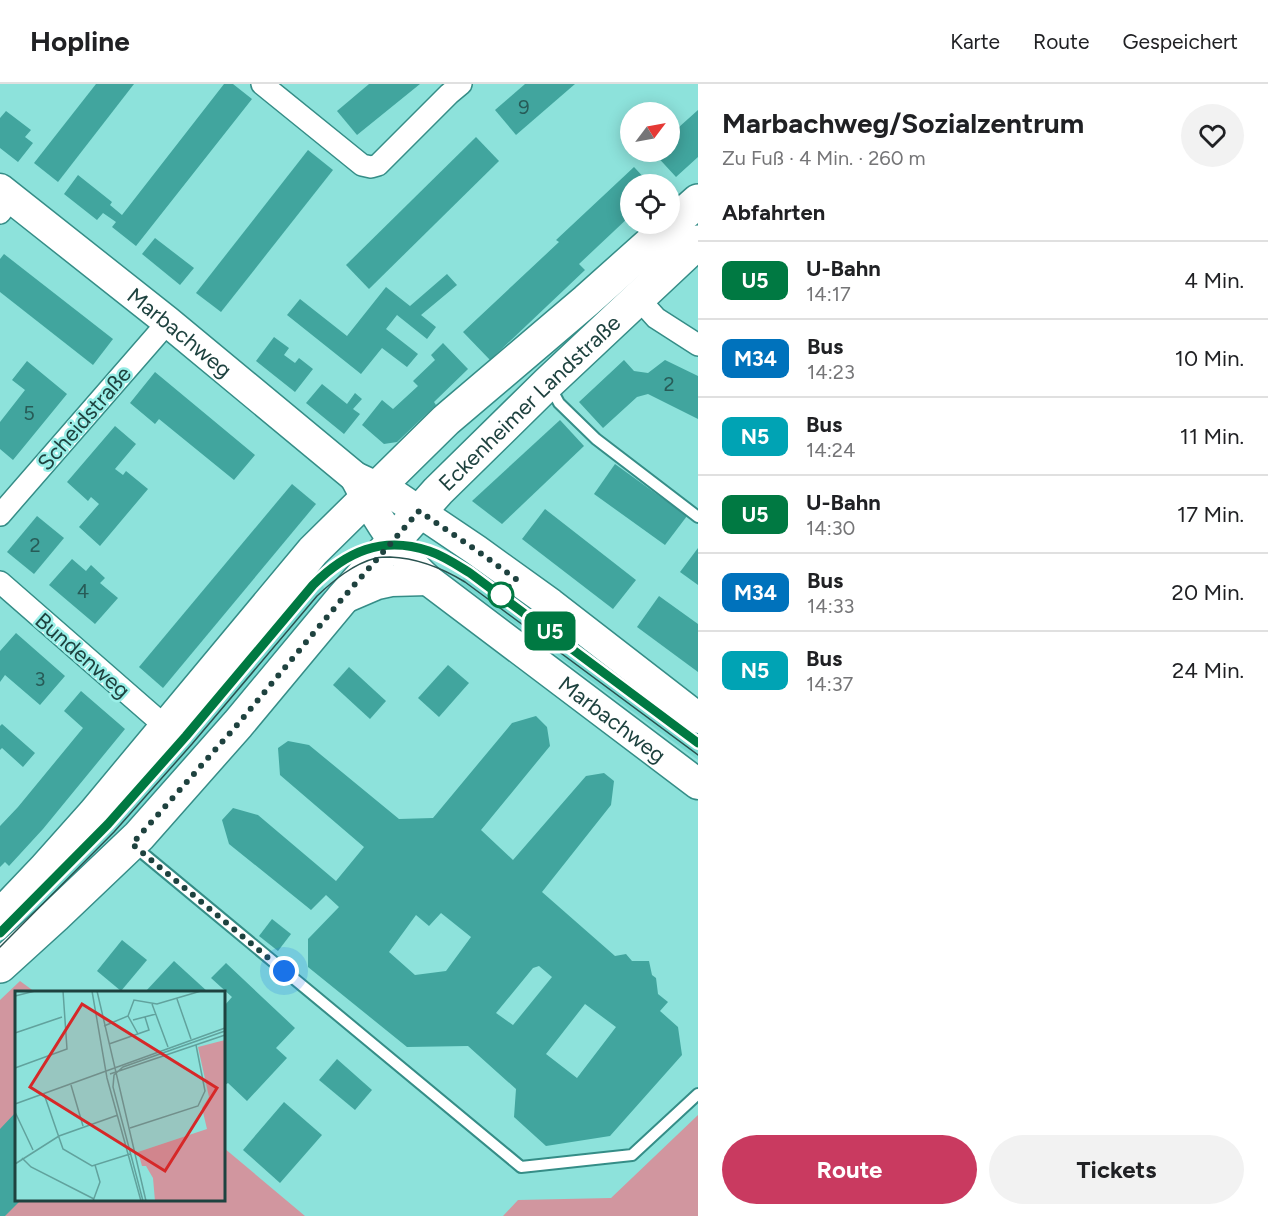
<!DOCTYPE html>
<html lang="de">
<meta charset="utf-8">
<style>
body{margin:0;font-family:Figtree,sans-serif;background:#f2f2f2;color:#202124;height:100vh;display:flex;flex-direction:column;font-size:22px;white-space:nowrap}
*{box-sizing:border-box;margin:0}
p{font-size:20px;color:#757577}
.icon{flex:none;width:33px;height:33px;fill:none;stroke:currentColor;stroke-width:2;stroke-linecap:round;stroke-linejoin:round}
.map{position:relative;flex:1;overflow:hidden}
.panel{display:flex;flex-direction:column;background:#fff;width:570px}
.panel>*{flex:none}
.badge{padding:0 12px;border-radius:9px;font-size:21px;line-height:39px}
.needle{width:39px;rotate:58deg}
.controls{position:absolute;left:620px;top:18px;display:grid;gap:12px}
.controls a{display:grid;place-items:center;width:60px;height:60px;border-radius:50%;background:#fff;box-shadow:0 3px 15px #0003;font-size:30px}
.you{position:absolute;width:30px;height:30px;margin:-15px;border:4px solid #fff;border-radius:50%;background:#1a73e8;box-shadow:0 0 0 9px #1a73e833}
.map>.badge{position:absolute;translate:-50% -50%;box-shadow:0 0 0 3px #fff}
h2{padding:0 24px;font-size:22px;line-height:54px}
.round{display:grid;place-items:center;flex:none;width:63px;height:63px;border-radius:32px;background:#f2f2f2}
.head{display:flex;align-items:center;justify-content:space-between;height:102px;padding:0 24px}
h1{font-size:28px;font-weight:700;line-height:45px}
.primary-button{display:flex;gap:12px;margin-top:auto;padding:12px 24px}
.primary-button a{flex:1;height:69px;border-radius:36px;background:#c93a60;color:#fff;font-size:24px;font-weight:700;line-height:69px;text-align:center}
.primary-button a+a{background:#f2f2f2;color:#202124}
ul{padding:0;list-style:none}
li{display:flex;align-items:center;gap:18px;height:78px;padding:0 24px;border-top:2px solid #e0e0e0}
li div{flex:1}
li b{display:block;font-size:22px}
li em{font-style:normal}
li .badge{min-width:66px;font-weight:700;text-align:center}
header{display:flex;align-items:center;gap:36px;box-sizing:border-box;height:84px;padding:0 30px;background:#fff;border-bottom:2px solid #e0e0e0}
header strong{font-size:28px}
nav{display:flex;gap:33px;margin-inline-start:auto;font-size:21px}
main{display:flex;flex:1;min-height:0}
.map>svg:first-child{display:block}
.built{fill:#77d9d1}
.green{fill:#d1969f}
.building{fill:#41a59e;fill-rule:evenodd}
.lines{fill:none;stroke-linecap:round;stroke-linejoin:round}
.lane-casing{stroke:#358d87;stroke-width:14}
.street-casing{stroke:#358d87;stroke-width:24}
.secondary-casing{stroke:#358d87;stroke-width:33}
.primary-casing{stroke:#358d87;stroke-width:36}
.lane{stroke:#fff;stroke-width:10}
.street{stroke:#fff;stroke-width:21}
.secondary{stroke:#fff;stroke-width:30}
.primary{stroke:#fff;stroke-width:33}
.tram{stroke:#29524f;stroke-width:1.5}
.line-casing{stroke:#fff;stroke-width:14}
.line{stroke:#007942;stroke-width:9}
.walk{stroke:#1e423f;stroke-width:6;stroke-dasharray:0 10.8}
.stop-dot{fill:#fff;stroke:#007942;stroke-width:3}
.labels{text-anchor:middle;stroke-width:5;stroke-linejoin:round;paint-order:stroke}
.number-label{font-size:20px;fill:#275b57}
.street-label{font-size:22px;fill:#1e423f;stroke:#9aefe8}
.inset-road{fill:none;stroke:#61a29d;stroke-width:1.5}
.view{fill:#d62828;fill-opacity:0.15;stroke:#d62828;stroke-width:3}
.inset-edge{fill:none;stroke:#1e423f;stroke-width:3}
</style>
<header>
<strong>Hopline</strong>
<nav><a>Karte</a><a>Route</a><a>Gespeichert</a></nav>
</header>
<main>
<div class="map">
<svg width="698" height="1132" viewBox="0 0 698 1132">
<rect width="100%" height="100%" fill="#8de2db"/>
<g class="built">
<polygon points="314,481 326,509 185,676 83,788 30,843 16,827"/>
<polygon points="472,482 536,531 534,533 698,657 698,676 460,499"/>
</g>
<g class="green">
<polygon points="20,897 35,908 16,908 16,1116 224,1116 224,1064 305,1132 0,1132 0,916"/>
<polygon points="698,1031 698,1132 503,1132 518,1116 611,1114"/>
</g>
<g class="building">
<polygon points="96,0 134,0 58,98 34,79"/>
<polygon points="224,0 233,0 252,15 136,162 112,143 116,138 103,129 97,136 64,110 78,91 112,118 110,121 122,131"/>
<polygon points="369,0 420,0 357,51 337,27"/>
<polygon points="525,0 575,0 516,51 495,26"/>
<polygon points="698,26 698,73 676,93 653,68 669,68 669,52"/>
<polygon points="6,27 31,46 25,53 33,59 18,78 0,64 0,34"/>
<polygon points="476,53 499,77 369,205 346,181"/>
<polygon points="308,66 333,86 221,228 196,209"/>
<polygon points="634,83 650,100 630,100 630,132 579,180 585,186 490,276 463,248 559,158 556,156"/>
<polygon points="155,154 194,184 180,201 142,170"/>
<polygon points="4,170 113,255 93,281 0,208 0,175"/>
<polygon points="447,190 457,201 421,231 436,243 427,255 397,231 386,245 418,270 407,283 382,264 361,290 287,231 300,215 347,252 386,203 410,222"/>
<polygon points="274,253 289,264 284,271 295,279 299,274 313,285 295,308 256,277"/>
<polygon points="443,259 468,285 434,318 436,321 397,358 384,360 362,341 382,316 393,325 418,302 413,297 435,276 431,271"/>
<polygon points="624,276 634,287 648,289 665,276 698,292 698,335 648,310 637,313 603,344 579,318"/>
<polygon points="27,277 67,310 13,376 0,365 0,338 25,306 12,296"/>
<polygon points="155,288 255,371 234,396 159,335 155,340 130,319"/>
<polygon points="322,300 347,320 355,309 362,315 353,325 360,330 344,350 306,319"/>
<polygon points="560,336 584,362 502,440 472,417"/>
<polygon points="115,342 136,360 115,385 123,391 126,387 148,405 100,462 79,443 99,420 91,413 88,417 67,398"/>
<polygon points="615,380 687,432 665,461 594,410"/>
<polygon points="292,400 316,420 163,604 139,583"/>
<polygon points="545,425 636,496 613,525 522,455"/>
<polygon points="37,432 64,454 34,490 7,468"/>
<polygon points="698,464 698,501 680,488"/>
<polygon points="72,475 86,487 91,481 105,494 100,499 118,514 95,540 49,501"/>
<polygon points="659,512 698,540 698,588 637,543"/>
<polygon points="16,549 65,592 40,621 5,591 0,598 0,567"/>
<polygon points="448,581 469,599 439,633 418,614"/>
<polygon points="349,583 386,617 370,635 333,601"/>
<polygon points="81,607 125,645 43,745 9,782 5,778 0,783 0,742 18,723 83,644 64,627"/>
<path d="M536,632L547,643L550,662L481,746L513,776L586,692L604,689L614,697L611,721L542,808L615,872L626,870L632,877H649L652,891L656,894L658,910L668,918L660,927L678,943L682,971L610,1052L546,1062L514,1033L516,1005L468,962L407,963L308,883V855L339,823L326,811L311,826L229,760L222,736L233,724L258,731L336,797L364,763L280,691L278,664L288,657L309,661L399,735L433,734L512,639ZM441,829L471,853L446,887L415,891L389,868L416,831L429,842ZM539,882L552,893L513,941L496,929L533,884ZM585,920L616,943L577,994L546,970Z"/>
<polygon points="2,640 35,669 23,683 2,664 0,666 0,642"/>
<polygon points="272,835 291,850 278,867 259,852"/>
<polygon points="122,856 147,876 121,907 97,887"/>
<polygon points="174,877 208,908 145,908"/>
<polygon points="226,879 295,944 276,964 287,974 247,1017 228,999 225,1001 224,1000 224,922 232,913 211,894"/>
<polygon points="337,975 372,1006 355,1026 319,996"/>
<polygon points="284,1018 322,1051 280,1099 243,1066"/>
<polygon points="16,1028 16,1116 21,1116 5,1132 0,1132 0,1045"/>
</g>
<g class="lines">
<g class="lane-casing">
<g id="lane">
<polyline points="551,304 559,319 596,355 698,433"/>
<polyline points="134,762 521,1083 632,1071 698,1010"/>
</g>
</g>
<g class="street-casing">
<g id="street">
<polyline points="262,0 362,81 371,83 378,81 449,10 461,0"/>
<polyline points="0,129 11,114"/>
<polyline points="639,215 656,234 698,261"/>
<polyline points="0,431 168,238"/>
<polyline points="0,498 166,643"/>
</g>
</g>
<g class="secondary-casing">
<g id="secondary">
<path id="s1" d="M0,105L168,238L355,393L396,412L476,466L551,520L698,634"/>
<path id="s2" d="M355,393C373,428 399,470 428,496L698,700"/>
<polyline points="342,515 377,500 391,497 428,496"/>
</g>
</g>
<g class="primary-casing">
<g id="primary">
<polyline points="0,832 44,786 94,730 313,467 446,336 586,217 698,117"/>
<path id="s3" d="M0,882L55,832L139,752L238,640L342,515L438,407L548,299L698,158"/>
</g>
</g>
<use href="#lane" class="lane"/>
<use href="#street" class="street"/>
<use href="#secondary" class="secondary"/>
<use href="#primary" class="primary"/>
<g class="tram">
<path d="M0,849L108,740L186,653L313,501C346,468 382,451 429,467C444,472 457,481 470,489L698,659"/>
<path d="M0,863L114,748L192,660L317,512C334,496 353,480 376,474C381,473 385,473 390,473C418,474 442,484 465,498L698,671"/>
</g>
</g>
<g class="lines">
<g class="line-casing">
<path id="line" d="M0,849L108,740L186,652L313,501C346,468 382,451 429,467C444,472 457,481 470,489L698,659"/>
</g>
<use href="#line" class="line"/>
<polyline class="walk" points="284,887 132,760 238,640 342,515 419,427 476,466 516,495 501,511"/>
</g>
<circle class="stop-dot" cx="501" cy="511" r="12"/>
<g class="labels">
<g class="number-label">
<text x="524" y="30">9</text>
<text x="669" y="307">2</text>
<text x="29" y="336">5</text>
<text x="35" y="468">2</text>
<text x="83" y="514">4</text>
<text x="40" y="602">3</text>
</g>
<g class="street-label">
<text dy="8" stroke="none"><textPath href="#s1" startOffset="230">Marbachweg</textPath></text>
<text dy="8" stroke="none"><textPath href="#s3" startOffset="774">Eckenheimer Landstraße</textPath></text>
<text transform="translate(84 334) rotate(-49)" y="8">Scheidstraße</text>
<text transform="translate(83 571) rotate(41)" y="8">Bundenweg</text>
<text dy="8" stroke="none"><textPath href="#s2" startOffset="358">Marbachweg</textPath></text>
</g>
</g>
<g transform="translate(15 907)">
<rect width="210" height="210" fill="#8de2db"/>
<path d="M210,49V210H140L138,187L131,175H127L123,161L192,138L187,117L194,106L183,56Z" fill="#d1969f"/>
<path class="inset-road" d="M77,0L92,87L126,210M82,0L131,210M0,5L20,0M162,8L176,48M137,13L153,56M113,25L123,43M118,29L141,23M89,35L113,25L119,9L142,13L186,0M0,42L47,26M94,53L134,39L130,26M0,77L52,58L48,0M95,83L210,44M56,94L68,135M29,103L48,158L77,175L115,163M0,113L210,37M0,121L18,159M115,137L183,115L190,100L181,54M7,167L16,176L79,208M0,173L44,145L103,124M78,210L85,191L80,174M128,210L98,96L99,84L108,76L210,40"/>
<path class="view" d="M67,13L202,97L150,180L15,96Z"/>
<rect width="210" height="210" class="inset-edge"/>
</g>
</svg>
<div class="controls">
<a><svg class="needle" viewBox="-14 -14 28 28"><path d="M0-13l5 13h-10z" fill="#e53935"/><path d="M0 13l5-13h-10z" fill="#757577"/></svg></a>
<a><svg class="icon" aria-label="locate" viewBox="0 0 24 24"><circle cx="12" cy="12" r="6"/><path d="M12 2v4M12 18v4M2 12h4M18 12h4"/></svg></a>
</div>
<div class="you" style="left:284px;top:887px"></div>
<b class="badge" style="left:550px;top:547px;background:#007942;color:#fff">U5</b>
</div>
<section class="panel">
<div class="head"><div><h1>Marbachweg/Sozialzentrum</h1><p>Zu Fuß · 4 Min. · 260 m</p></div><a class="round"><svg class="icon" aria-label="heart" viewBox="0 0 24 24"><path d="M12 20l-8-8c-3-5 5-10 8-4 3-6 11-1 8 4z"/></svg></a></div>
<h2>Abfahrten</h2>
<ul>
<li><span class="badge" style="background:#007942;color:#fff">U5</span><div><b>U-Bahn</b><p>14:17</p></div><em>4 Min.</em></li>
<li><span class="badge" style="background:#0072bc;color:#fff">M34</span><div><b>Bus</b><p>14:23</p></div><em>10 Min.</em></li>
<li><span class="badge" style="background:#00a3b4;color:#fff">N5</span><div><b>Bus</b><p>14:24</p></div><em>11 Min.</em></li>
<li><span class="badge" style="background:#007942;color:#fff">U5</span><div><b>U-Bahn</b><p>14:30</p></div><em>17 Min.</em></li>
<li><span class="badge" style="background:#0072bc;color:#fff">M34</span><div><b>Bus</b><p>14:33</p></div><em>20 Min.</em></li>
<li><span class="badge" style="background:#00a3b4;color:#fff">N5</span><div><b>Bus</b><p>14:37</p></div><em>24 Min.</em></li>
</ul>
<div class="primary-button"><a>Route</a><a>Tickets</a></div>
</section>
</main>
